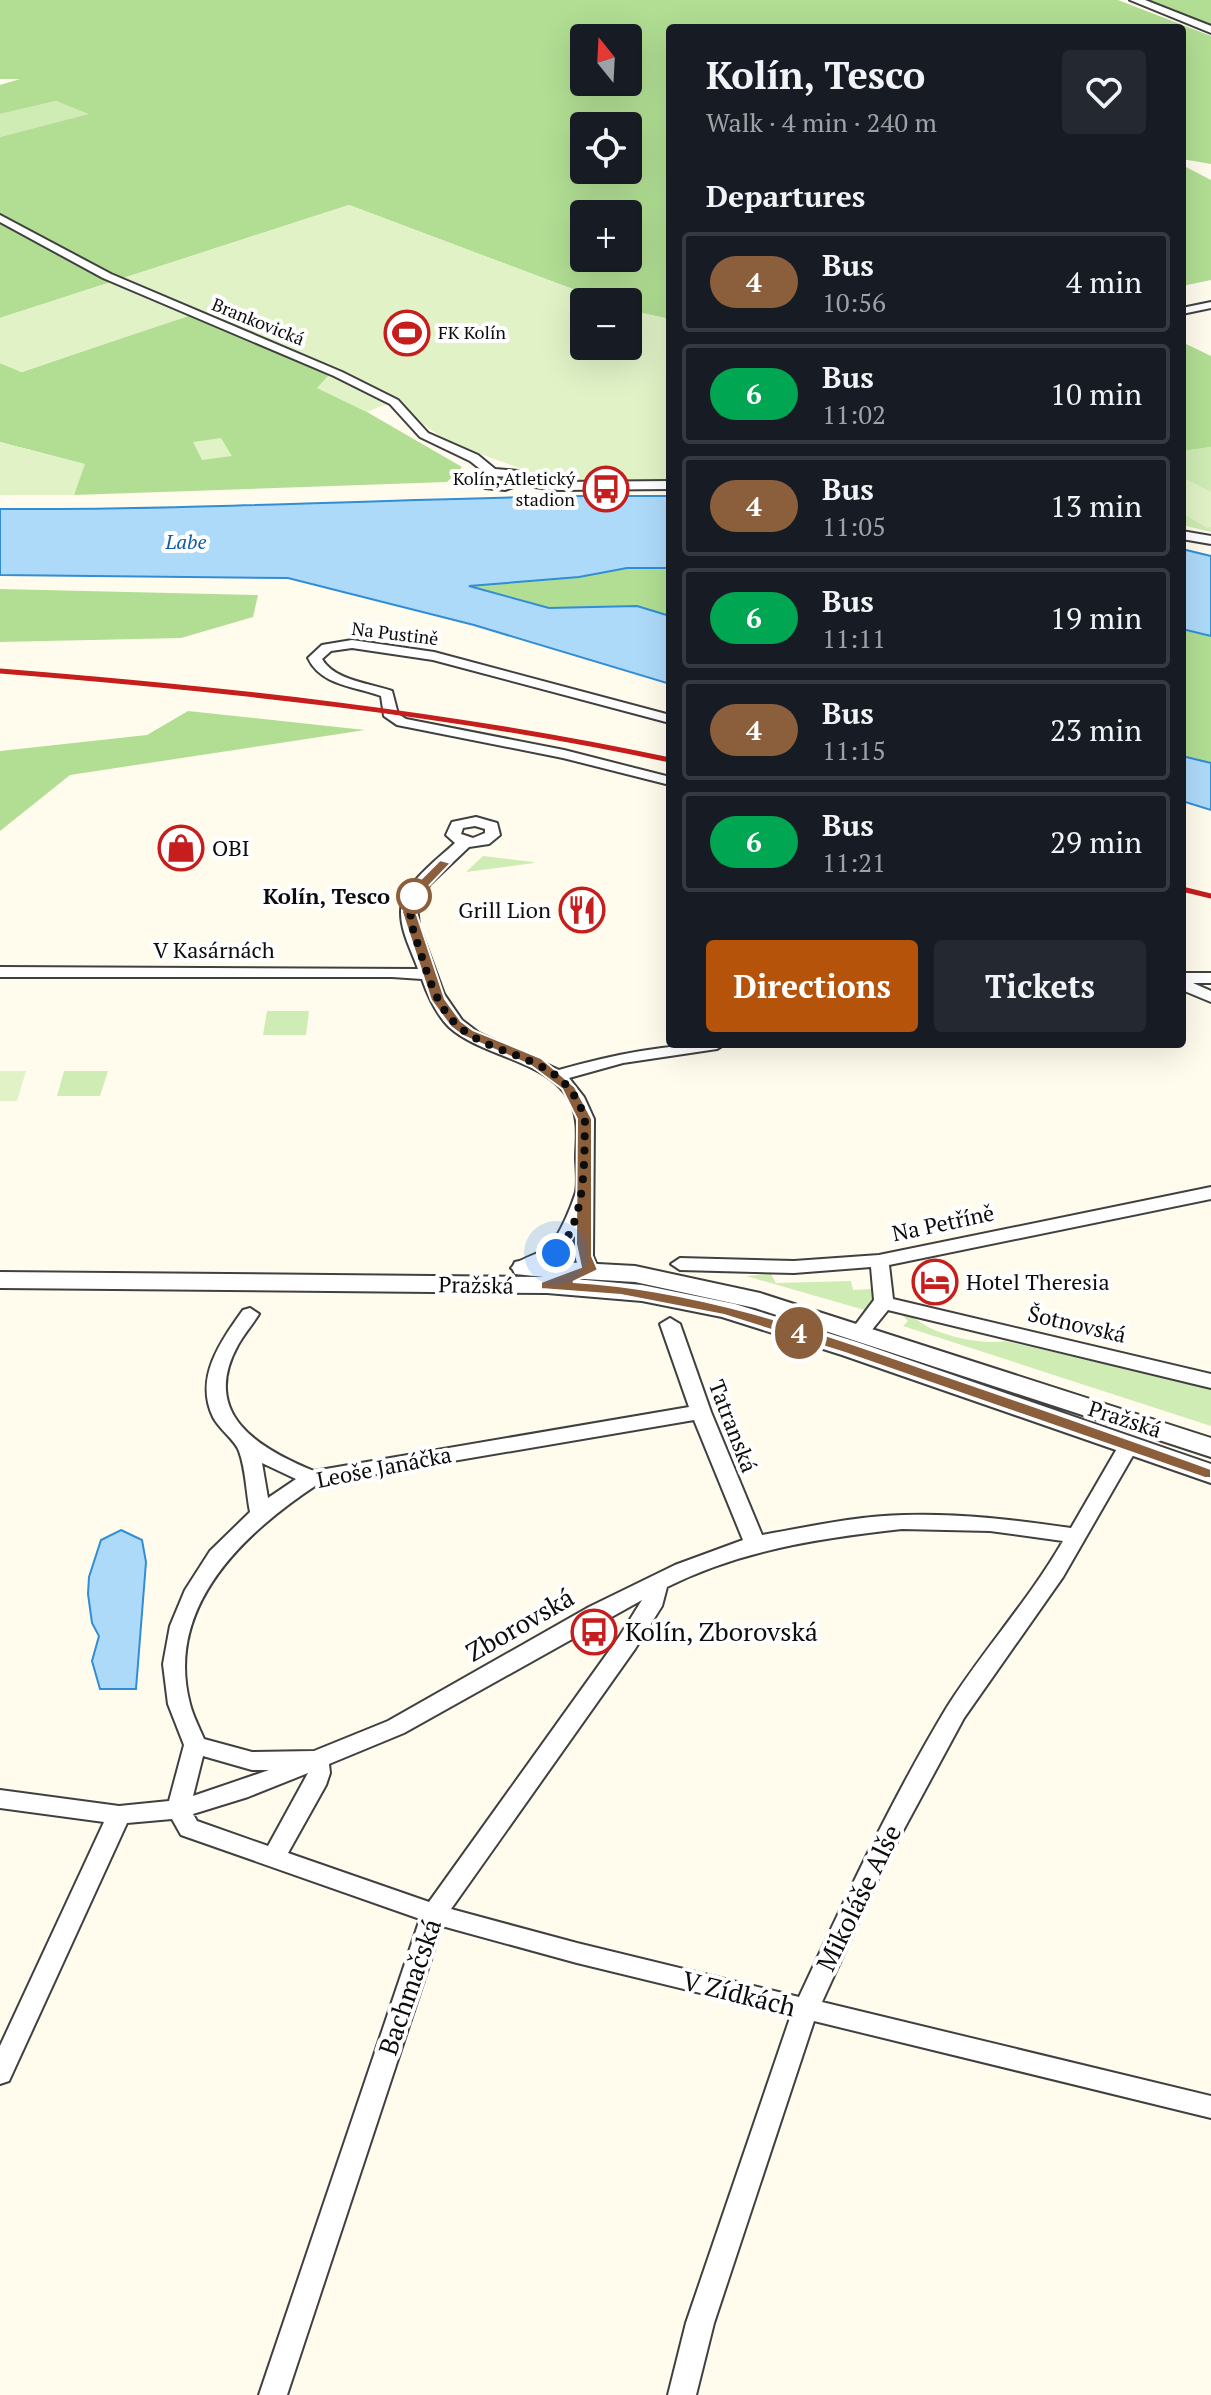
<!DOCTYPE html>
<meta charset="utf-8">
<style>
body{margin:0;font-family:"PT Serif",serif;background:#242831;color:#f1f3f6;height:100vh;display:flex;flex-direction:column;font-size:30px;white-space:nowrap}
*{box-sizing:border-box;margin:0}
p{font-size:26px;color:#9ea1a6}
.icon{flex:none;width:44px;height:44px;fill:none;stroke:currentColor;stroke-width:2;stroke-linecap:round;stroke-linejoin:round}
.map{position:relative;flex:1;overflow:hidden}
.side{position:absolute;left:666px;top:24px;width:520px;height:1024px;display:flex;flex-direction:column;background:#171b24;border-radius:8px;box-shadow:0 8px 32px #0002}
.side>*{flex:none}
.badge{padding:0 16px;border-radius:26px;font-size:28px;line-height:52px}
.needle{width:52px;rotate:342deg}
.fabs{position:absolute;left:570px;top:24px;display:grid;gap:16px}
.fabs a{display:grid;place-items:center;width:72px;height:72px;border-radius:8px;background:#171b24;box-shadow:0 8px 32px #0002;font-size:40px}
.you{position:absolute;width:40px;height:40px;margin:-20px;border:6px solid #fff;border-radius:50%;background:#1a73e8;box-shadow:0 0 0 12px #1a73e833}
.map>.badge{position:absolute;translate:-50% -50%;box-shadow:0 0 0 4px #fff}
h2{padding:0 40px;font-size:30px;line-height:72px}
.round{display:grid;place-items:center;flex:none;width:84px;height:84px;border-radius:8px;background:#242831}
.summary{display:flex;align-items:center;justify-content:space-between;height:136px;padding:0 40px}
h1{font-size:38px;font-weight:700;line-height:60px}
.cta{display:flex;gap:16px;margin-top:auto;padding:16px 40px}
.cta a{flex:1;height:92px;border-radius:8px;background:#b45309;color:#fff;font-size:32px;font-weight:700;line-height:92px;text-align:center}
.cta a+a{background:#242831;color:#f1f3f6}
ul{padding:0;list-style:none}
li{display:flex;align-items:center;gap:24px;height:100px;margin:0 16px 12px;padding:0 24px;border:4px solid #363941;border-radius:8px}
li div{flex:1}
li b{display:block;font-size:30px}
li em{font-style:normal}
li .badge{min-width:88px;font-weight:700;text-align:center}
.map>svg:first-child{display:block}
.green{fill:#cfecb4}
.forest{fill:#b1de93;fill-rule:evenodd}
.pitch{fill:#e1f2c7}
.water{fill:#aedafa;stroke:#318dd5;stroke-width:2}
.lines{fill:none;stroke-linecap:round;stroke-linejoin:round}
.minor-casing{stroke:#404040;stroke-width:4}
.tertiary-casing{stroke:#404040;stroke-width:4}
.minor{fill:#fff;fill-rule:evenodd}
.tertiary{fill:#fff;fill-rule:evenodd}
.rail{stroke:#c61d1d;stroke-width:5}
.line{fill:#8b5e3c;stroke:#fff;stroke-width:2}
.walk{stroke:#0d0d0d;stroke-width:8;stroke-dasharray:0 14.4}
.stop-dot{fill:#fff;stroke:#8b5e3c;stroke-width:4}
.labels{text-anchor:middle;stroke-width:8;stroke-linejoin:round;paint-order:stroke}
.far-street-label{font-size:18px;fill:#0d0d0d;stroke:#fff}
.far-poi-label{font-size:18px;fill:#0d0d0d;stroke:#fff;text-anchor:start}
.far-water-label{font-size:20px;font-style:italic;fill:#0f5ea6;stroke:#fff}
.poi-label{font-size:22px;fill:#0d0d0d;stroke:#fff;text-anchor:start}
.stop-label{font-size:22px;font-weight:bold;fill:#0d0d0d;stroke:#fff;text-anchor:end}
.street-label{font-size:22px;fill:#0d0d0d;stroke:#fff}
.near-street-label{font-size:26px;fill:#0d0d0d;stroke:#fff}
.near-poi-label{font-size:26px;fill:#0d0d0d;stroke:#fff;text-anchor:start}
</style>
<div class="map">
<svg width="1211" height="2395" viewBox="0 0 1211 2395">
<rect width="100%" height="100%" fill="#fffced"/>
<g class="green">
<polygon points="56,101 91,114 0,137 0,114"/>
<polygon points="1211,447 1211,532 1182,525 1182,451"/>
<polygon points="483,856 534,862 534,863 466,872"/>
<polygon points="267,1011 309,1011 306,1035 263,1035"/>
<polygon points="64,1071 108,1071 100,1096 57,1096"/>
<polygon points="771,1274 776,1283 851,1281 853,1290 871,1289 873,1303 868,1311 746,1276"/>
<path d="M900,1313C916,1317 916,1320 928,1327C947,1337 985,1345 1005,1341L1211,1388V1426L903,1326L908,1321Z"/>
</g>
<g class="forest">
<path d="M0,0H1118L1211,36V164L1182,159V28H670V319L632,311L628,310V302H607L349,205L0,318V137L89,114L56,101L0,114V85L20,79H0ZM584,38H628V82H584ZM584,126H628V170H584ZM584,214H628V258H584Z"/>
<polygon points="1143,0 1211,0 1211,25 1147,1"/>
<polygon points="1182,165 1211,180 1211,280 1182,286"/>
<polygon points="189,315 329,375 318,388 367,412 462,467 447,482 74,495 84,464 0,442 0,363 22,372"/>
<polygon points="1182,342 1211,356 1211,447 1182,451"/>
<polygon points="627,568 670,568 670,616 637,606 549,608 472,589 468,586 579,577"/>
<polygon points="0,589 258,595 253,617 181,638 0,642"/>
<polygon points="1182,629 1211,636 1211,763 1182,756"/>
<polygon points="188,711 365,730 70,775 0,831 0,751 147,735"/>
</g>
<g class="pitch">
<polygon points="349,205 607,302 584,302 584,346 628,346 628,310 670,319 670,482 563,481 538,475 448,442 392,402 367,412 317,388 329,375 189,316 21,372 0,363 0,318"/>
<polygon points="221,438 232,456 202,460 193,442"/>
<polygon points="0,442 85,464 74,495 0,495"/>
<polygon points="1182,477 1211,492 1211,527 1207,528 1182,513"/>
<polygon points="0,1071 26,1071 17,1101 0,1101"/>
</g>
<g class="water">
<path d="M583,496H670V568H627L579,577L469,586L549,608L637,606L670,616V684L474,625L288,578L0,575V509C194,510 388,499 583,496Z"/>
<polygon points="1182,549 1211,556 1211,636 1182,629"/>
<polygon points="1182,756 1211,763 1211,810 1182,801"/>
<polygon points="121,1530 142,1540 146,1562 136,1689 100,1689 92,1661 99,1636 92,1623 88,1594 89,1577 101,1540"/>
</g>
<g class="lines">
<g class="minor-casing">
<g id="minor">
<path d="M0,215L111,274L342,372L398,400L428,433L478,455L495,469L518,471L522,478L558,482L670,481V489L558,490L519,485L505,490L485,488L477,478L484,472L470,461L420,437L390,404L334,376L103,278L0,222ZM494,476L510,477L511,479L493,482L490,479Z"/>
<polygon points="1211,302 1211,308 1182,314 1182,308"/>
<polygon points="1182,531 1211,536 1211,544 1182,539"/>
<path d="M352,640L434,652L670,715V723L433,660L352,648L331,651L322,659C335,681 370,683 392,691L398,714L406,719L564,750L670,777V785L563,758L397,725L384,716L381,696C355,686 321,686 308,658L322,645Z"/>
<path d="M476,817L497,823L500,835L489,844L469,847L430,884L417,906L419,926L444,994L462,1020L479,1033L559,1070C615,1054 667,1044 725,1044L717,1049L623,1063L569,1078L584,1097L594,1119L593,1256L599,1270L597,1274L590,1276C573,1272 575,1250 575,1236C562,1259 545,1267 520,1274L511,1268C522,1255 544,1256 555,1239C563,1226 571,1207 575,1195C579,1185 576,1168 576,1158C576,1146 578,1133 576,1121C569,1061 486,1061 449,1027C436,1014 428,996 422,979L392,977H0V967L418,969C412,952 401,932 401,913C400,886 437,860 455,843L446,835L452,822ZM475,826L485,829V833L473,838L461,834L463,828Z"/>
<polygon points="1182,973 1211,973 1211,983 1193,983 1211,991 1211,1002 1182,990"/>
<polygon points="1211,1187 1211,1199 889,1265 893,1299 1211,1374 1211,1388 888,1310 867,1336 853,1336 850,1332 874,1300 871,1267 794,1273 680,1270 671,1264 680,1258 794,1261 879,1255"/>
<path d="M250,1308L259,1314C253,1324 244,1334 238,1345C200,1414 258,1448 314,1471L689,1407L660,1324L670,1318L680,1324L711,1412L762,1535C808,1527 856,1516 904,1515C960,1513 1015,1520 1071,1528L1122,1440H1136L1139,1445L1063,1577L964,1718L884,1866L822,2002L1211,2096V2118L814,2021L714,2323L696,2395H668L686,2323L791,2015L577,1963L442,1926L287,2395H259L420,1919L181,1835L172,1819L127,1823L9,2081L0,2084V2046L104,1822L0,1808V1790L119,1806L169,1801L184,1745L168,1704L163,1664L170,1626L185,1590L210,1551L250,1512C246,1492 246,1470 239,1451C235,1440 219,1429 213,1417C194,1378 221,1341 243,1310ZM694,1420L743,1540L675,1565L589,1607L388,1721L314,1751L252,1752L204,1739C199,1727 193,1716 190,1704C164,1606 245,1532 318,1484ZM262,1463L296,1479L268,1498ZM902,1529L990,1531L1063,1541C1029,1600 983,1650 947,1707C891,1800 845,1899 799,1997L577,1943L451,1909L635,1649L662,1606L667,1587C740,1550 821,1538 902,1529ZM642,1600L619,1637L429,1902L288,1853L326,1785L330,1773L329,1764L404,1733ZM203,1756L252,1770H269L193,1796ZM308,1773L268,1846L197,1821L193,1814L248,1797Z"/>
</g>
</g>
<g class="tertiary-casing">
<g id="tertiary">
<polygon points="1130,0 1145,0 1211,26 1211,33"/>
<polygon points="524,1260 635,1266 760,1293 1211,1438 1211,1457 755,1308 635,1282 551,1277 642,1285 735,1304 860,1343 1211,1464 1211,1483 842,1355 722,1317 642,1301 547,1293 0,1288 0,1272 544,1277 515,1274 512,1268 515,1262"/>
</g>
</g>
<use href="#minor" class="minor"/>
<use href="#tertiary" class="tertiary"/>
<g class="rail">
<path d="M0,671C225,689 449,713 670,760"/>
<polyline points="1182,889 1211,896"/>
</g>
</g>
<path class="line" d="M440,860L451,863L422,893L416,912L445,999L461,1021L473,1030L541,1058L575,1087L592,1119V1256L598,1270L573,1282C695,1289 810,1329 925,1369C1022,1402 1120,1436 1211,1469V1478H1205L845,1353L724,1315L621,1295L541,1289V1282L581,1267L576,1244L577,1119L562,1089L530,1065L463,1036L451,1027L431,1000L402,912L411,889Z"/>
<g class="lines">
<path class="walk" d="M414,896L416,892C405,914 413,929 420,951C428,976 436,1004 455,1023C496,1063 563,1049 585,1119C584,1161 587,1220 556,1253"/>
</g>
<defs>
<g id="stadium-ring" transform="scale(2.3)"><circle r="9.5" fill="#fff" stroke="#c61d1d" stroke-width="1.5"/><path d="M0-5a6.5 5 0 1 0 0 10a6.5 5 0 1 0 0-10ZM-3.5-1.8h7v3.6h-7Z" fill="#c61d1d"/></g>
<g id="bus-ring" transform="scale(2.3)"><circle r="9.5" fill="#fff" stroke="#c61d1d" stroke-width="1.5"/><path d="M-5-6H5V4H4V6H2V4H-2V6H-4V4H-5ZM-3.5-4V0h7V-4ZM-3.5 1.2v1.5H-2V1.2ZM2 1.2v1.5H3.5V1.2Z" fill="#c61d1d"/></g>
<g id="shop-ring" transform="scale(2.3)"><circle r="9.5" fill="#fff" stroke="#c61d1d" stroke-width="1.5"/><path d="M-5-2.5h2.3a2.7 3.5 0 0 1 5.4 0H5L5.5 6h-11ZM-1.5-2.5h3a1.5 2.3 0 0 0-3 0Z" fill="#c61d1d"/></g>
<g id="restaurant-ring" transform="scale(2.3)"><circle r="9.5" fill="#fff" stroke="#c61d1d" stroke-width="1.5"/><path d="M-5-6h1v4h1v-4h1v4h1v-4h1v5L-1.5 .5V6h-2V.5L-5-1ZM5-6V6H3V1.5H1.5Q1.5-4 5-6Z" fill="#c61d1d"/></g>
<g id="hotel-ring" transform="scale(2.3)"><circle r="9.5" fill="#fff" stroke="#c61d1d" stroke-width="1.5"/><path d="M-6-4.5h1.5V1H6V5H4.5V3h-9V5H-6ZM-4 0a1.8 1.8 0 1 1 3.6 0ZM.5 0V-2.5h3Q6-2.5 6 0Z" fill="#c61d1d"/></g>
</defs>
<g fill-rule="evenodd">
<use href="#stadium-ring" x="407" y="333"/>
<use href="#bus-ring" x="606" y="489"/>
<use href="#shop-ring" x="181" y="848"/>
<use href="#restaurant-ring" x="582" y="910"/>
<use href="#hotel-ring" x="935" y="1282"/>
<use href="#bus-ring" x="594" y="1632"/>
</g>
<circle class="stop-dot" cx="414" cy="896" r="16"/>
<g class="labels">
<g class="far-street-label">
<text transform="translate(258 322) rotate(22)" y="6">Brankovická</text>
<text transform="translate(395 634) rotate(7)" y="6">Na Pustině</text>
</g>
<g class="far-poi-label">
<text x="438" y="339">FK Kolín</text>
<text x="575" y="485" text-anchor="end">Kolín, Atletický<tspan x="575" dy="21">stadion</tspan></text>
</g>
<g class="far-water-label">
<text x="186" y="549">Labe</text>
</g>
<g class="poi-label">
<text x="212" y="856">OBI</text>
<text x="551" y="918" text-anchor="end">Grill Lion</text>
<text x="966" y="1290">Hotel Theresia</text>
</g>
<g class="stop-label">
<text x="390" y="904">Kolín, Tesco</text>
</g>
<g class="street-label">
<text x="214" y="958">V Kasárnách</text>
<text transform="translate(943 1223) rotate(-12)" y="8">Na Petříně</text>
<text transform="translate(476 1285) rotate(1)" y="8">Pražská</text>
<text transform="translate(1077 1324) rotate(13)" y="8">Šotnovská</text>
<text transform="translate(1125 1419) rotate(18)" y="8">Pražská</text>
<text transform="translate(733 1426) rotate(69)" y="8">Tatranská</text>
<text transform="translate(384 1467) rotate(-11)" y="8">Leoše Janáčka</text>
</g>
<g class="near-street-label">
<text transform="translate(520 1625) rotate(-30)" y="9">Zborovská</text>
<text transform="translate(859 1898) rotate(-64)" y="9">Mikoláše Alše</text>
<text transform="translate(410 1987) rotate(-71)" y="9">Bachmačská</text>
<text transform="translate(739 1994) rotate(14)" y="9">V Zídkách</text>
</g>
<g class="near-poi-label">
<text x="625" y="1641">Kolín, Zborovská</text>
</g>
</g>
</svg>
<div class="fabs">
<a><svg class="needle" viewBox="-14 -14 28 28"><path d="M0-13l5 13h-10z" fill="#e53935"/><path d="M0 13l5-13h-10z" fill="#9ea1a6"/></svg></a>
<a><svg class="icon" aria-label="locate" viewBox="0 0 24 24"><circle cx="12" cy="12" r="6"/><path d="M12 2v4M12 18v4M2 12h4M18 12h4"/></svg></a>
<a>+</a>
<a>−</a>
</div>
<div class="you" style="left:556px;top:1253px"></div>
<b class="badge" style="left:799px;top:1333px;background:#8b5e3c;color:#fff">4</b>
<section class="side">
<div class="summary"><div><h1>Kolín, Tesco</h1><p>Walk · 4 min · 240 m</p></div><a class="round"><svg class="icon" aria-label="heart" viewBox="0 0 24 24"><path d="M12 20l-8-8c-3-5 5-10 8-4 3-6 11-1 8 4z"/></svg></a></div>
<h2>Departures</h2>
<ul>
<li><span class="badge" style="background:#8b5e3c;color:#fff">4</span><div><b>Bus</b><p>10:56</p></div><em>4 min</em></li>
<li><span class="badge" style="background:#00a651;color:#fff">6</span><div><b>Bus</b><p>11:02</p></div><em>10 min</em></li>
<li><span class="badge" style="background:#8b5e3c;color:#fff">4</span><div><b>Bus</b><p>11:05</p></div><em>13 min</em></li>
<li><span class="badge" style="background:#00a651;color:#fff">6</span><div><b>Bus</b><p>11:11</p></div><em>19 min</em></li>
<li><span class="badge" style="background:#8b5e3c;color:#fff">4</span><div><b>Bus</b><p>11:15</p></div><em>23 min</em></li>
<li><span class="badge" style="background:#00a651;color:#fff">6</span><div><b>Bus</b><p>11:21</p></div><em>29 min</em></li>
</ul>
<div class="cta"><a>Directions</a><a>Tickets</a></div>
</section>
</div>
